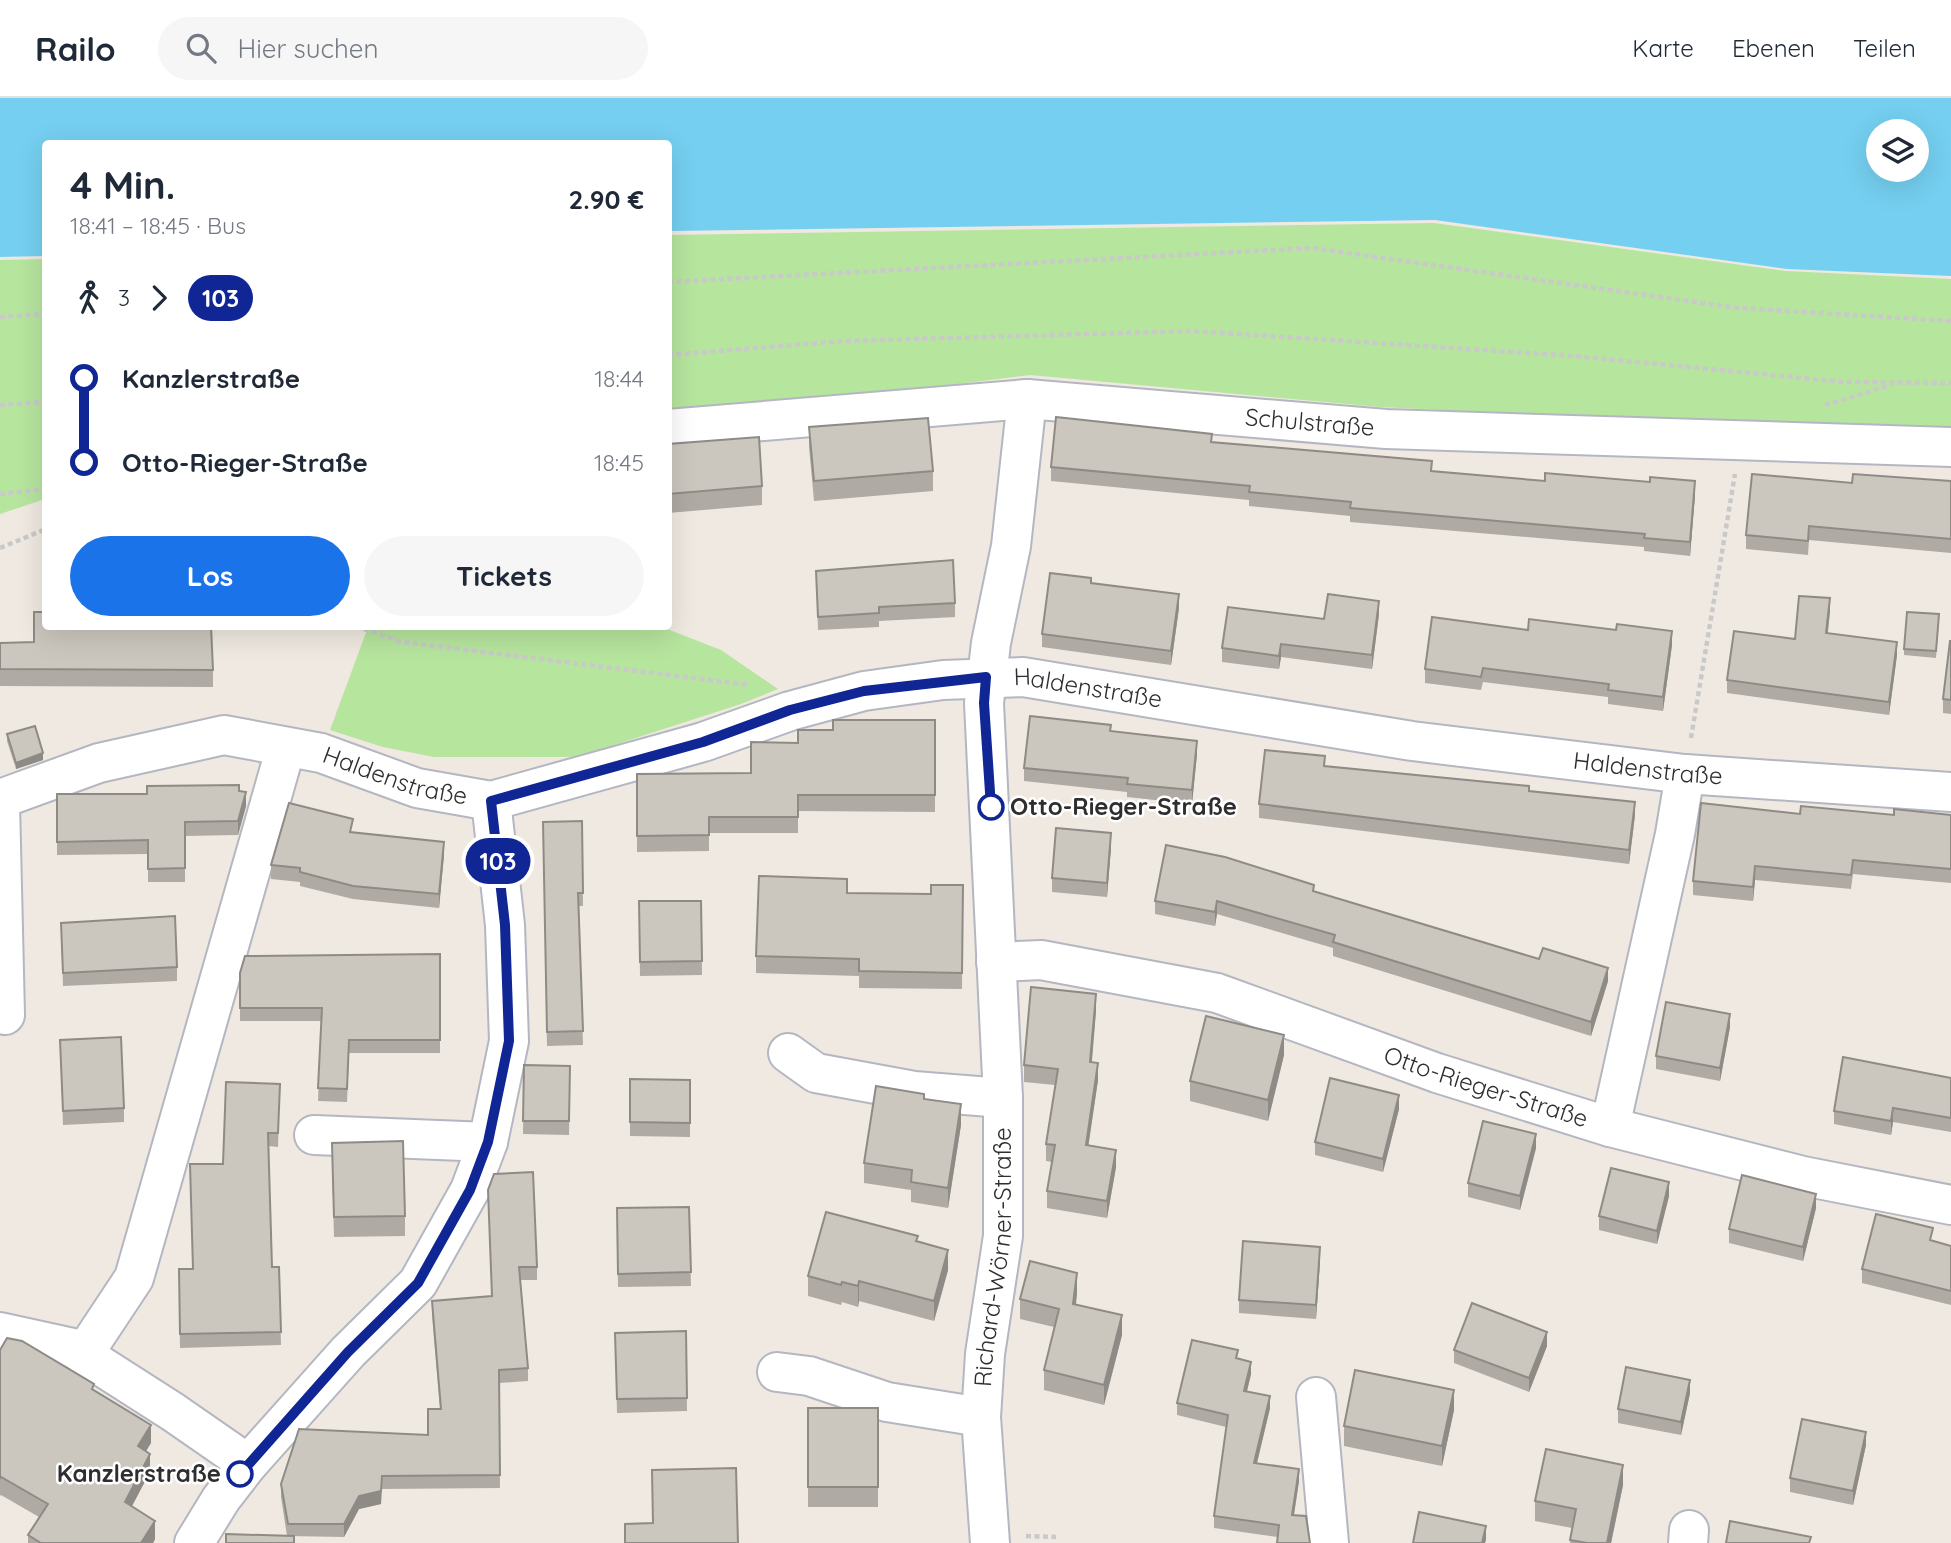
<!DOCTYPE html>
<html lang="de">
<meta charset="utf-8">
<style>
body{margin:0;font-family:Quicksand,sans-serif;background:#f6f6f7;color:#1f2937;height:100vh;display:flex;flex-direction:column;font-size:26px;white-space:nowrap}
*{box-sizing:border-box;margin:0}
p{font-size:23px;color:#747a83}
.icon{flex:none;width:38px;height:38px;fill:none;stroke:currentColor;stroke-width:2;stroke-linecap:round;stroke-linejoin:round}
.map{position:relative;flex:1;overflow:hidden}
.drawer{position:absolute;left:42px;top:42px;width:630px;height:490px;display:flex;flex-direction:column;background:#fff;border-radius:7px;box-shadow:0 7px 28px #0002}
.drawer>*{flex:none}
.badge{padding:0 14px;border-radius:23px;font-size:24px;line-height:46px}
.fabs{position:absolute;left:1866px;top:21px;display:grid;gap:14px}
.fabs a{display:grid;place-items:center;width:63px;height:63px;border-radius:50%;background:#fff;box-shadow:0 7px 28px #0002;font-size:35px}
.map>.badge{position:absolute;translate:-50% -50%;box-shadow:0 0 0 4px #fff}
.legs{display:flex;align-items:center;gap:10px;height:77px;padding:0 28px;font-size:23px}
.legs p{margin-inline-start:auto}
.overview{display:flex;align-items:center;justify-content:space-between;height:119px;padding:0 28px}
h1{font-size:38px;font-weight:700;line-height:52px}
.action{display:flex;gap:14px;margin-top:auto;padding:14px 28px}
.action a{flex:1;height:80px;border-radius:42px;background:#1a73e8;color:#fff;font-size:28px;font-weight:700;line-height:80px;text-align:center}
.action a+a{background:#f6f6f7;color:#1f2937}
ul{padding:0 28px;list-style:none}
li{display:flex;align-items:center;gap:24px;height:84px;font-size:26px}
li i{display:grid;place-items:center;width:10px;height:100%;margin:0 9px;background:currentColor}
li i::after{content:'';width:18px;height:18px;margin:-9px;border:5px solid;border-radius:50%;background:#fff}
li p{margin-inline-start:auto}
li:first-child i{background:linear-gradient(#0000 50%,currentColor 0)}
li:last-child i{background:linear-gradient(currentColor 50%,#0000 0)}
header{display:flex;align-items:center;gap:42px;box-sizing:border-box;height:98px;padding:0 35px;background:#fff;border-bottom:2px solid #e0e1e3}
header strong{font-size:33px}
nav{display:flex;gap:38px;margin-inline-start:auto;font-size:24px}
.search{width:490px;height:63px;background:#f6f6f7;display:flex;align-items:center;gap:18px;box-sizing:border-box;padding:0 24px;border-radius:38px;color:#747a83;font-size:26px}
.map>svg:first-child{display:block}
.green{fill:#b6e59e}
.water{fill:#75cff0;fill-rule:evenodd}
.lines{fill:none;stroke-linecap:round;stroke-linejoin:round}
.minor-casing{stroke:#b4b7c1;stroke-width:42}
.path{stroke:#c9c9c9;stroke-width:4.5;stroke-dasharray:5 3.5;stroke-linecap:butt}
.minor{stroke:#fff;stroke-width:38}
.wall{fill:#afaba4}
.shaded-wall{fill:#8e8b86}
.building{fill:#cbc7bf;stroke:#8e8b86;stroke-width:2}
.line-1-casing{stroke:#fff;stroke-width:16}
.line-1{stroke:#102694;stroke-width:10}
.stop-1-dot{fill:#fff;stroke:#102694;stroke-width:3.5}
.labels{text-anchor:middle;stroke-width:5;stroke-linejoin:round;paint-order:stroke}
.street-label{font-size:24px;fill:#2e2e2e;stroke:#fff}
.stop-label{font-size:24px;font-weight:bold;fill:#2e2e2e;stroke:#fff;text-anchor:start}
</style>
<header>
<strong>Railo</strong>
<div class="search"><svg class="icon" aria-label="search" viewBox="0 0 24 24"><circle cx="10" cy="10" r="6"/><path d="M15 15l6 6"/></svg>Hier suchen</div>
<nav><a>Karte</a><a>Ebenen</a><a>Teilen</a></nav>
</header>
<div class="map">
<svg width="1951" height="1445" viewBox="0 0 1951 1445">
<rect width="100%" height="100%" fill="#efe9e1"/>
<g class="green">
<polygon points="1434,125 1786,173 1951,181 1951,338 1380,309 1030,277 821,303 669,314 668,137"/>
<polygon points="46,161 45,401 0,416 0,162"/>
<polygon points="368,529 662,529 721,552 778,591 741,606 577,659 434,659 383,649 330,632"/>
</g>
<path class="water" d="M0,0H1951V178L1787,171L1435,122L669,133L668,46H46L45,158L0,159ZM1878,33H1916V72H1878Z"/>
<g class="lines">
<g class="minor-casing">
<g id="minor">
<path id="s1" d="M668,331L1027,301L1386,331L1951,349"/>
<path id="s2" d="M0,701L99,665L224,637L321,655L417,690L491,703L703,644L790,613L864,593L943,582L1023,579L1412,643L1685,676L1951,694"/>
<polyline points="0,705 5,917"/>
<path id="s3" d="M996,864L1041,862L1217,895L1437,975L1610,1029L1803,1078L1951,1107"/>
<polyline points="788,955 816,975 914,993 1003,1000"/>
<polyline points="1610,1029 1675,736 1685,676"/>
<polyline points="314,1037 488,1044"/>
<polyline points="0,1234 73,1250 173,1314 248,1366"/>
<polyline points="83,1257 134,1180 286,649"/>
<polyline points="777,1274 809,1278 887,1304 981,1319"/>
<polyline points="1316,1299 1329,1445"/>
<polyline points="194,1445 221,1401 248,1366 348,1254 418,1185 470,1092 488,1044 509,943 505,827 491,703"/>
<path id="s4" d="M990,1445L981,1319L985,1256L1003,1138V1000L984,605L991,545L1011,448L1027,301"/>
<polyline points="1688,1445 1689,1432"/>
</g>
</g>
<g class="path">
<polyline points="668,184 1312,150 1738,210 1951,223"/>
<polyline points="0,219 46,216"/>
<polyline points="668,257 844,243 1193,233 1574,258 1844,284 1951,285"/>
<polyline points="0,307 46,304"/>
<polyline points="1825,307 1891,287"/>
<polyline points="0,396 46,391"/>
<polyline points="0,450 46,431"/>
<polyline points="356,528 402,544 750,587"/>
<polyline points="1691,640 1735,376"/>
<polyline points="1026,1438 1056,1439"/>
</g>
<use href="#minor" class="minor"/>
</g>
<g class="wall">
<polygon points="809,329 933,373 933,393 814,403 809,349"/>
<polygon points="1212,344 1432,373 1695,397 1690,458 1644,453 1644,449 1350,424 1350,418 1249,408 1249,402 1051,383 1051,369"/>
<polygon points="668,346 762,388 762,407 668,415"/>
<polygon points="1951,383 1951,455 1809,442 1808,457 1746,451 1746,437 1852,385"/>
<polygon points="816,473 955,505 955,519 879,523 879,529 818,532"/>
<polygon points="1091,485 1179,510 1171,567 1042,549 1042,536"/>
<polygon points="1830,513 1828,535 1897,557 1889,617 1727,595 1727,582 1795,541"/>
<polygon points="1379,516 1372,571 1281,559 1279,571 1222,564 1222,550 1324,521"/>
<polygon points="1939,523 1936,560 1904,557 1904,551"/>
<polygon points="1528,532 1672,547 1663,613 1608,606 1608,599 1483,584 1481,592 1425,585 1425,571"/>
<polygon points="1951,543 1951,616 1943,615 1943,601"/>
<polygon points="0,545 213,572 213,589 0,588"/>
<polygon points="935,622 935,714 798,713 798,735 709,735 709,753 637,754 637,676 751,675 798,645 833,632"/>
<polygon points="1111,633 1197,656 1192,706 1127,699 1127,694 1024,683 1024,670"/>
<polygon points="7,636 43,662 16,671 7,643"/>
<polygon points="1325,668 1529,693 1635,717 1629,766 1259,720 1259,706"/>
<polygon points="239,693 246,708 238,737 185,738 185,784 148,784 148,756 57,757 57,696 147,696"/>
<polygon points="1800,716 1951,717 1951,785 1853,776 1851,791 1755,782 1753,803 1693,797 1693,783"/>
<polygon points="582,723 583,808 579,808 583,947 547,948 543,724"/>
<polygon points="353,734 444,757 439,810 353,801 300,788 300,784 271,781 271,767"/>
<polygon points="1111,749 1107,799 1052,794 1052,780"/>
<polygon points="963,787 962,891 859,890 859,878 756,875 756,858 847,795 931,796"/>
<polygon points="1314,794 1608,883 1591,938 1333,858 1333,850 1217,816 1215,828 1155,816 1155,803"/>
<polygon points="639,803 701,803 702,877 640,878"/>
<polygon points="61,825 177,869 177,883 63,888"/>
<polygon points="440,856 440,955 349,955 347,1004 318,1003 321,923 240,923 240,875"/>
<polygon points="1096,913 1092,964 1098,982 1088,1048 1116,1069 1107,1120 1047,1110 1047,1093 1052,1064 1046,1063 1046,1046 1055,987 1024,984 1024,967"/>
<polygon points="1730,929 1720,983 1656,971 1656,958"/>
<polygon points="60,942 124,1010 124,1024 63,1027"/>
<polygon points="1284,957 1268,1023 1190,1003 1190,983"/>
<polygon points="524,967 570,968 569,1037 523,1036"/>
<polygon points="1951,980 1951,1034 1893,1024 1891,1037 1834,1026 1834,1013"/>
<polygon points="630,981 690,982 690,1039 630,1038"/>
<polygon points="280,986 278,1049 268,1048 272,1169 279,1169 281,1247 180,1250 179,1171 193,1171"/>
<polygon points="924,1001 961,1027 948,1110 911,1104 911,1092 864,1085 864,1065"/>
<polygon points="1399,1011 1383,1074 1315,1057 1315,1044"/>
<polygon points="1536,1050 1520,1112 1468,1099 1468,1085"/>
<polygon points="332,1065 405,1118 405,1138 334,1139"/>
<polygon points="488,1092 537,1169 537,1182 520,1182 528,1270 528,1283 499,1285 500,1390 382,1391 381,1406 359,1411 344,1439 287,1438 281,1399 281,1386 428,1337 440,1311 432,1217 432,1203 492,1198"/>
<polygon points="1669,1098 1657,1146 1599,1132 1599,1118"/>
<polygon points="689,1109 691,1188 618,1189 617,1110"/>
<polygon points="1816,1110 1803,1163 1729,1145 1729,1131"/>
<polygon points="1933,1143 1951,1148 1951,1212 1951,1207 1862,1185 1862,1171"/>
<polygon points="918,1144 948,1172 934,1223 859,1203 858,1209 842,1204 841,1207 808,1198 808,1178"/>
<polygon points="1320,1163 1316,1221 1239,1215 1239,1202"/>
<polygon points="1077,1195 1076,1207 1122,1237 1104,1307 1044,1292 1044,1272 1054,1229 1020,1221 1020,1201"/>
<polygon points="686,1233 687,1313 617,1315 615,1235"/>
<polygon points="1547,1248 1529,1294 1454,1265 1454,1252"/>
<polygon points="0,1252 94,1292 151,1345 146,1353 150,1374 132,1408 155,1441 153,1445 28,1445 28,1437 39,1419 1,1397 0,1398"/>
<polygon points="1238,1261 1251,1276 1247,1293 1270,1310 1257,1365 1299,1383 1294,1417 1278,1439 1214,1430 1214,1418 1226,1329 1177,1317 1177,1305"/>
<polygon points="1690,1295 1681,1337 1618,1325 1618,1311"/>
<rect x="808" y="1310" width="70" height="99"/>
<polygon points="1454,1312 1442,1368 1344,1348 1344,1328"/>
<polygon points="1866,1347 1853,1407 1790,1394 1790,1380"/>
<polygon points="1623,1387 1611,1445 1570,1445 1572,1430 1535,1423 1535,1403"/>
</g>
<g class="shaded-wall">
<polygon points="1695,383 1695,397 1690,458 1690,444"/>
<polygon points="1179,496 1179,510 1171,567 1171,553"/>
<polygon points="1830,500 1830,513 1826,547 1826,535"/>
<polygon points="1379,503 1379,516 1372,571 1372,557"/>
<polygon points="1672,533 1672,547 1663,613 1663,599"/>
<polygon points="1897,544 1897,557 1889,617 1889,604"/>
<polygon points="1281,546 1281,559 1279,571 1279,558"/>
<polygon points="1197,643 1197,656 1192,706 1192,692"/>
<polygon points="43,655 43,662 16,671 16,665"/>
<polygon points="246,694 246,708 238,737 238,723"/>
<polygon points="1635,704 1635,717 1629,766 1629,752"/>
<polygon points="1111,735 1111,749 1107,799 1107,785"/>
<polygon points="444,744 444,757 439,810 439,796"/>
<polygon points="1755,768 1755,782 1753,803 1753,789"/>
<polygon points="1217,803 1217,816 1215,828 1215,814"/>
<polygon points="1608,870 1608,883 1591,938 1591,924"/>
<polygon points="1096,896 1096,913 1090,981 1090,964"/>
<polygon points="1730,916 1730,929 1720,983 1720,970"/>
<polygon points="1284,937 1284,957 1268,1023 1268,1002"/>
<polygon points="1098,965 1098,982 1086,1064 1086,1047"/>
<polygon points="1399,997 1399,1011 1383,1074 1383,1061"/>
<polygon points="961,1006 961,1027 948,1110 948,1090"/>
<polygon points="1893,1010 1893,1024 1891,1037 1891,1023"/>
<polygon points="1536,1036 1536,1050 1520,1112 1520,1098"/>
<polygon points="1116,1052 1116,1069 1107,1120 1107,1103"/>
<polygon points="1669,1084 1669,1098 1657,1146 1657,1133"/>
<polygon points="1816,1096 1816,1110 1803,1163 1803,1149"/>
<polygon points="1320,1149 1320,1163 1316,1221 1316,1207"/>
<polygon points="948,1152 948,1172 934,1223 934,1203"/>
<polygon points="1077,1175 1077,1195 1073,1226 1073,1206"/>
<polygon points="859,1183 859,1203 858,1209 858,1188"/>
<polygon points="1122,1217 1122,1237 1104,1307 1104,1287"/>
<polygon points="1547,1234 1547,1248 1529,1294 1529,1280"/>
<polygon points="1251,1264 1251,1276 1244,1305 1244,1293"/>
<polygon points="1690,1282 1690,1295 1681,1337 1681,1324"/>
<polygon points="1454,1292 1454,1312 1442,1368 1442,1348"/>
<polygon points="1270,1298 1270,1310 1254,1377 1254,1365"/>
<polygon points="151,1327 151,1345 138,1366 138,1348"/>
<polygon points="1866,1334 1866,1347 1853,1407 1853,1393"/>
<polygon points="150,1356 150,1374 125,1421 125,1404"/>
<polygon points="1623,1367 1623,1387 1611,1445 1607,1445"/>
<polygon points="1299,1371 1299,1383 1292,1429 1292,1417"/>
<polygon points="382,1378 381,1406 359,1411 344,1439 344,1426 359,1398"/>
<polygon points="155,1423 155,1441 153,1445 141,1445"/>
<polygon points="1486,1428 1486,1442 1485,1445 1482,1445"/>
</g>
<g class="building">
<polygon points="1056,319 1212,336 1211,344 1432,363 1431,373 1545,383 1545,375 1650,384 1650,379 1695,383 1690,444 1644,440 1645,436 1350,410 1351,404 1249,394 1250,388 1051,369"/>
<polygon points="928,320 933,373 814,383 809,329"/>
<polygon points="759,339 762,388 668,396 668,346"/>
<polygon points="1752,376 1852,385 1853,376 1951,383 1951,441 1809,428 1808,443 1746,437"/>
<polygon points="953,462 955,505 879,509 879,515 818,519 816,473"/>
<polygon points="1050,475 1091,480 1091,485 1179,496 1171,553 1042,536"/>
<polygon points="1328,496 1379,503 1372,557 1281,546 1279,558 1222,550 1228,509 1324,521"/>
<polygon points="1799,498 1830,500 1826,535 1897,544 1889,604 1727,582 1734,533 1795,541"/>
<polygon points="34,514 46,514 46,528 211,528 213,572 0,571 0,545 34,544"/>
<polygon points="1907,514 1939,516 1936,553 1904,551"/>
<polygon points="1432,519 1528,532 1529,521 1616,532 1617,526 1672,533 1663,599 1608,592 1609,586 1483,570 1481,579 1425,571"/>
<polygon points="1950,543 1951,543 1951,602 1943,601"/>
<polygon points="1030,618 1111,627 1110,633 1197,643 1192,692 1127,686 1128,680 1024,670"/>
<polygon points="833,622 935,622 935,697 798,697 798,719 709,719 709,737 637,738 637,676 751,675 751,644 798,645 798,632 833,632"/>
<polygon points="35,628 43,655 16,665 7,636"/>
<polygon points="1265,652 1325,658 1324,668 1529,688 1529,693 1635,704 1629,752 1259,706"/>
<polygon points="239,687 239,693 246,694 238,723 185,724 185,770 148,771 148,742 57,744 57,696 147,696 147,688"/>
<polygon points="289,705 353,721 350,734 444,744 439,796 353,788 300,774 300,770 271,767"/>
<polygon points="1701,705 1800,716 1801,708 1894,717 1894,711 1951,717 1951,771 1853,762 1851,777 1755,768 1753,789 1693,783"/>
<polygon points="582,723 583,795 578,795 583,933 547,934 543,724"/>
<polygon points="1056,730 1111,735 1107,785 1052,780"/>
<polygon points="1166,747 1225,759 1314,787 1313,793 1539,861 1543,850 1608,870 1591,924 1333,844 1335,837 1217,803 1215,814 1155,803"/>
<polygon points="759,778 847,781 847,795 931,796 931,787 963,787 962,875 859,873 859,861 756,858"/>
<polygon points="639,803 701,803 702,863 640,864"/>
<polygon points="175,818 177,869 63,875 61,825"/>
<polygon points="440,856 440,942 349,942 347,991 318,990 322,910 240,910 240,875 245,858"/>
<polygon points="1031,889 1096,896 1090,964 1098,965 1086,1047 1116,1052 1107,1103 1047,1093 1055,1047 1046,1046 1058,971 1024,967"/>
<polygon points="1666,904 1730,916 1720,970 1656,958"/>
<polygon points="1206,918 1284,937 1268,1002 1190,983"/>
<polygon points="121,939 124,1010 63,1013 60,942"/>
<polygon points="1843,959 1951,980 1951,1020 1893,1010 1891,1023 1834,1013"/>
<polygon points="524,967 570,968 569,1023 523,1023"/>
<polygon points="1330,980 1399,997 1383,1061 1315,1044"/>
<polygon points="630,981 690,982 690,1025 630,1024"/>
<polygon points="226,984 280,986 278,1035 268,1035 272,1169 279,1169 281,1234 180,1236 179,1171 193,1171 190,1066 223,1066"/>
<polygon points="876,988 924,996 924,1001 961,1006 948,1090 911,1084 912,1072 864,1065"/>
<polygon points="1483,1023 1536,1036 1520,1098 1468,1085"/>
<polygon points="403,1043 405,1118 334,1119 332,1045"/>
<polygon points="1611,1070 1669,1084 1657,1133 1599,1118"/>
<polygon points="533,1074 537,1169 519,1169 528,1270 499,1272 500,1377 382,1378 381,1393 359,1398 344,1426 288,1426 281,1386 299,1331 428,1337 428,1311 441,1311 432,1203 492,1198 488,1092 494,1076"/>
<polygon points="1742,1077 1816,1096 1803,1149 1729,1131"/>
<polygon points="689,1109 691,1174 618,1176 617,1110"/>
<polygon points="826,1114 918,1138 916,1143 948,1152 934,1203 859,1183 858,1188 842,1184 841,1187 808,1178"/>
<polygon points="1876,1116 1933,1130 1930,1142 1951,1148 1951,1193 1862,1171"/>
<polygon points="1243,1143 1320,1149 1316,1207 1239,1202"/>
<polygon points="1030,1163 1077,1175 1073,1206 1122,1217 1104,1287 1044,1272 1059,1211 1020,1201"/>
<polygon points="1472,1205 1547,1234 1529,1280 1454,1252"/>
<polygon points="686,1233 687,1300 617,1301 615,1235"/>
<polygon points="7,1240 22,1243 94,1286 92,1291 151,1327 138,1348 150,1356 125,1404 155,1423 141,1445 41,1445 28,1437 48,1406 1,1379 0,1380 0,1252"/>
<polygon points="1192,1242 1238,1252 1236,1260 1251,1264 1244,1293 1270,1298 1254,1365 1299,1371 1292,1417 1306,1418 1310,1445 1277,1445 1279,1427 1214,1418 1228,1317 1177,1305"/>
<polygon points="1626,1269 1690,1282 1681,1324 1618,1311"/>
<polygon points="1355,1272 1454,1292 1442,1348 1344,1328"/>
<rect x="808" y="1310" width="70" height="79"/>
<polygon points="1802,1321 1866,1334 1853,1393 1790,1380"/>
<polygon points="1546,1351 1623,1367 1607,1445 1587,1445 1570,1442 1576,1411 1535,1403"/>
<polygon points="736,1370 738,1445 625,1445 625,1426 653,1425 652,1372"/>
<polygon points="1419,1414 1486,1428 1482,1445 1413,1445"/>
<polygon points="1730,1423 1811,1439 1809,1445 1726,1445"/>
<polygon points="226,1436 294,1438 294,1445 226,1445"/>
</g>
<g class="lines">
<g class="line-1-casing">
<polyline id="line-1" points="240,1376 348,1254 418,1185 470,1092 488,1044 509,943 505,827 491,703 703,644 790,612 864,593 986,579 984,605 991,709"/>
</g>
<use href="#line-1" class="line-1"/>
</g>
<g class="stop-1-dot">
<circle cx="991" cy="709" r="12"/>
<circle cx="240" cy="1376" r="12"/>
</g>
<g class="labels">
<g class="street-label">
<text dy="8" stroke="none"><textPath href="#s1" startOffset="644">Schulstraße</textPath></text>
<text dy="8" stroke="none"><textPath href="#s2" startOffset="1124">Haldenstraße</textPath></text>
<text dy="8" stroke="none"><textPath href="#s2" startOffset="1690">Haldenstraße</textPath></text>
<text dy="8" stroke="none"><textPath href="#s2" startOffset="410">Haldenstraße</textPath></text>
<text dy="8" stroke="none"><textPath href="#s3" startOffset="509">Otto-Rieger-Straße</textPath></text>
<text dy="8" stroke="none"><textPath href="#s4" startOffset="287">Richard-Wörner-Straße</textPath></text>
</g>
<g class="stop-label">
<text x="1010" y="717">Otto-Rieger-Straße</text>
<text x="221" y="1384" text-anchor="end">Kanzlerstraße</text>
</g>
</g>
</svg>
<div class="fabs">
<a><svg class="icon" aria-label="layers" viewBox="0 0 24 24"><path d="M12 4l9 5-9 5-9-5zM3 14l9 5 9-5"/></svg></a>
</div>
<b class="badge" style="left:498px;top:763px;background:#102694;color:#fff">103</b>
<section class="drawer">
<div class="overview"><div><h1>4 Min.</h1><p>18:41 – 18:45 · Bus</p></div><b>2.90 €</b></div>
<div class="legs"><svg class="icon" aria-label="walk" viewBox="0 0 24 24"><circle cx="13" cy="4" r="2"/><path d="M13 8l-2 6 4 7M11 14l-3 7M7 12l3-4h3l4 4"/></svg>3<svg class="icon" aria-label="forward" viewBox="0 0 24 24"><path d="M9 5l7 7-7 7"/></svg><b class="badge" style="background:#102694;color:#fff">103</b></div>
<ul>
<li><i style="color:#102694"></i><b>Kanzlerstraße</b><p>18:44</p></li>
<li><i style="color:#102694"></i><b>Otto-Rieger-Straße</b><p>18:45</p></li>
</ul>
<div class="action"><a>Los</a><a>Tickets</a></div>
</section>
</div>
